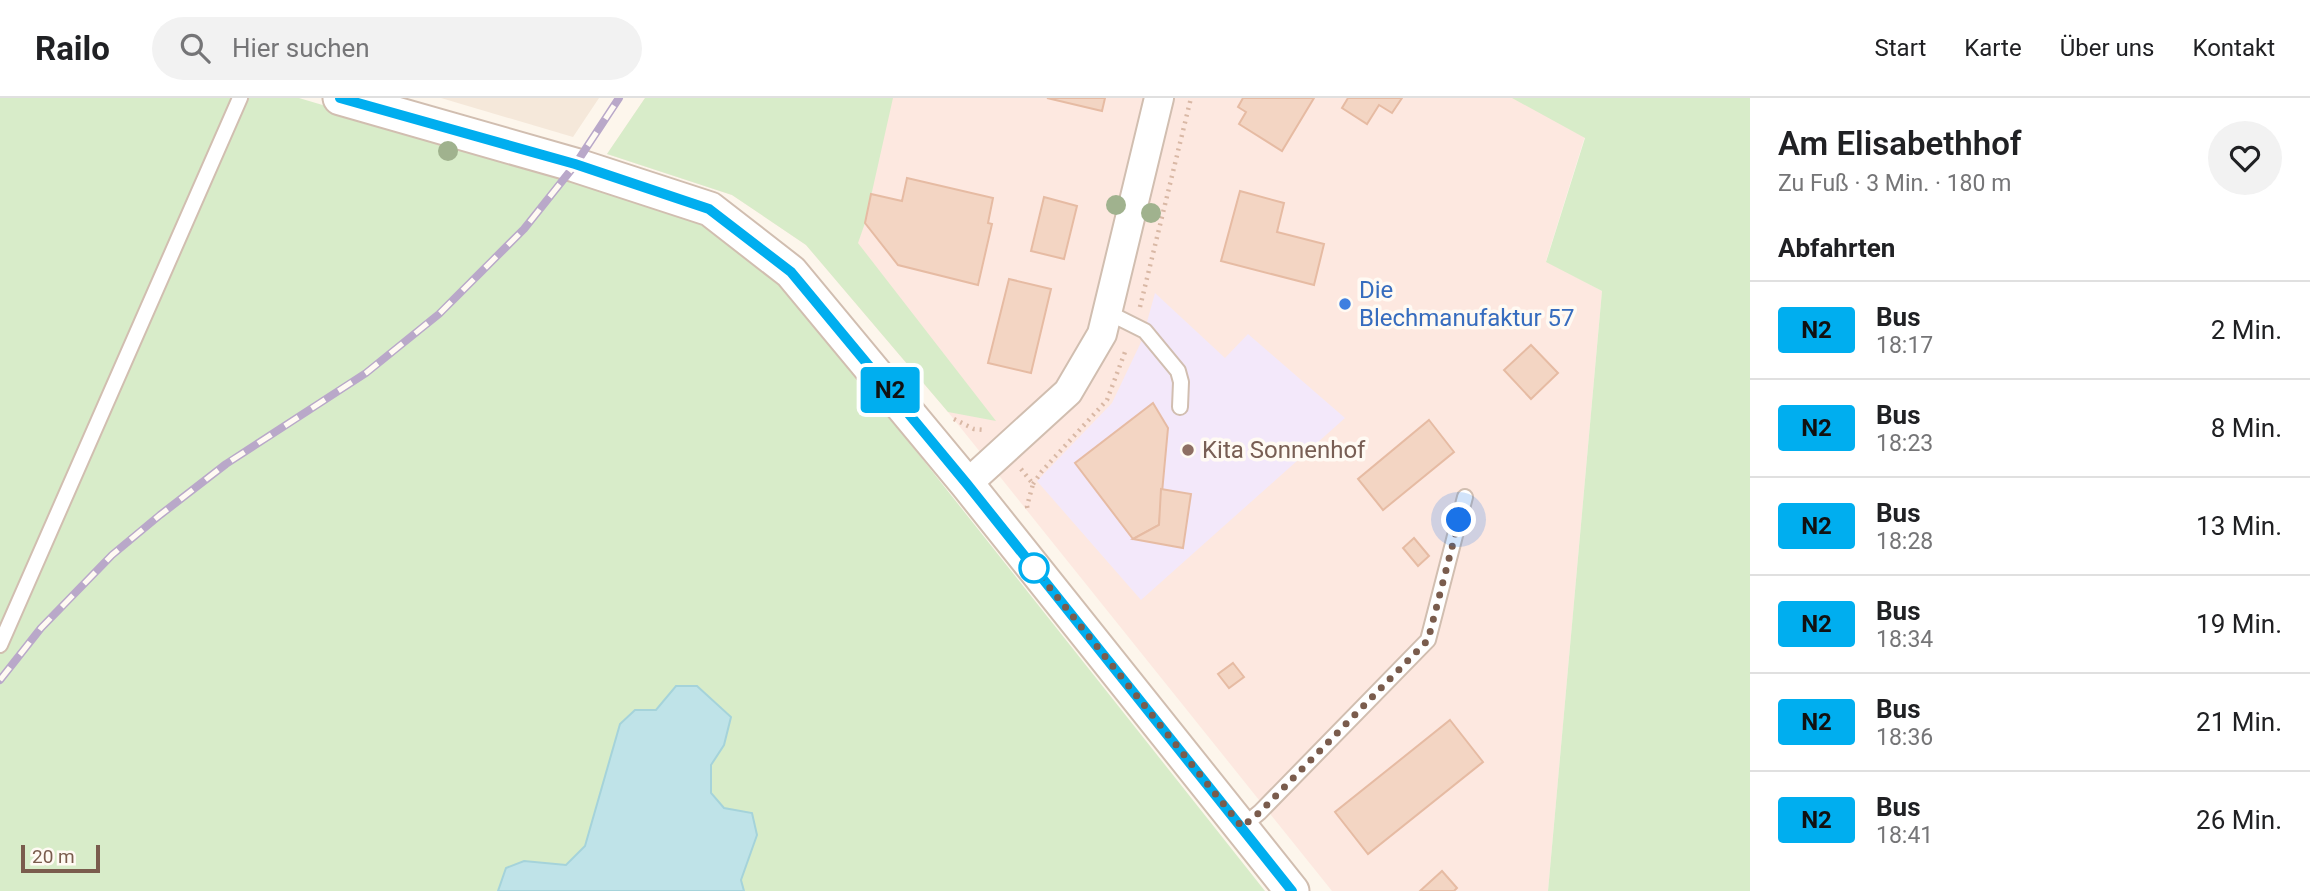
<!DOCTYPE html>
<html lang="de">
<meta charset="utf-8">
<style>
body{margin:0;font-family:Roboto,sans-serif;background:#f2f2f2;color:#202124;height:100vh;display:flex;flex-direction:column;font-size:26px;white-space:nowrap}
*{box-sizing:border-box;margin:0}
p{font-size:23px;color:#757577}
.icon{flex:none;width:38px;height:38px;fill:none;stroke:currentColor;stroke-width:2;stroke-linecap:round;stroke-linejoin:round}
.map{position:relative;flex:1;overflow:hidden}
.sheet{display:flex;flex-direction:column;background:#fff;width:560px}
.sheet>*{flex:none}
.badge{padding:0 14px;border-radius:5px;font-size:24px;line-height:46px}
.scale{position:absolute;left:21px;bottom:18px;width:79px;box-sizing:border-box;padding-left:7px;border:4px solid #7a5c4d;border-top:0;font-size:19px;line-height:24px;white-space:nowrap;color:#7a5c4d;-webkit-text-stroke:5px #fffaf3;paint-order:stroke}
.you{position:absolute;width:35px;height:35px;margin:-18px;border:5px solid #fff;border-radius:50%;background:#1a73e8;box-shadow:0 0 0 10px #1a73e833}
.map>.badge{position:absolute;translate:-50% -50%;box-shadow:0 0 0 4px #fff}
h2{padding:0 28px;font-size:26px;line-height:63px}
.round{display:grid;place-items:center;flex:none;width:74px;height:74px;border-radius:37px;background:#f2f2f2}
.headline{display:flex;align-items:center;justify-content:space-between;height:119px;padding:0 28px}
h1{font-size:33px;font-weight:600;line-height:52px}
ul{padding:0;list-style:none}
li{display:flex;align-items:center;gap:21px;height:98px;padding:0 28px;border-top:2px solid #e0e0e0}
li div{flex:1}
li b{display:block;font-size:26px}
li em{font-style:normal}
li .badge{min-width:77px;font-weight:700;text-align:center}
header{display:flex;align-items:center;gap:42px;box-sizing:border-box;height:98px;padding:0 35px;background:#fff;border-bottom:2px solid #e0e0e0}
header strong{font-size:33px}
nav{display:flex;gap:38px;margin-inline-start:auto;font-size:24px}
.search{width:490px;height:63px;background:#f2f2f2;display:flex;align-items:center;gap:18px;box-sizing:border-box;padding:0 24px;border-radius:38px;color:#757577;font-size:26px}
main{display:flex;flex:1;min-height:0}
.map>svg:first-child{display:block}
.residential{fill:#f5e8da}
.commercial{fill:#fde8e0}
.education{fill:#f3e8fa}
.green{fill:#d8ecc9}
.water{fill:#bfe3e8;stroke:#a5d3da;stroke-width:2}
.building{fill:#f3d5c3;stroke:#e6bba3;stroke-width:2}
.lines{fill:none;stroke-linecap:round;stroke-linejoin:round}
.service-casing{stroke:#d1beb0;stroke-width:18}
.minor-casing{stroke:#d1beb0;stroke-width:32}
.tertiary-casing{stroke:#d1beb0;stroke-width:37}
.path{stroke:#d9b8a5;stroke-width:4.5;stroke-dasharray:2 5;stroke-linecap:butt}
.service{stroke:#fff;stroke-width:14}
.minor{stroke:#fff;stroke-width:28}
.tertiary{stroke:#fff;stroke-width:33}
.rail-casing{stroke:#b9a8c9;stroke-width:8}
.rail{stroke:#fffaf3;stroke-width:5;stroke-dasharray:16;stroke-linecap:butt}
.tree{fill:#a0b28e}
.line-casing{stroke:#fff;stroke-width:16}
.line{stroke:#00aeef;stroke-width:10}
.walk{stroke:#7a5c4d;stroke-width:7;stroke-dasharray:0 12.6}
.shop-dot{fill:#3f7fe0;stroke:#fffaf3;stroke-width:2.5}
.education-dot{fill:#8d6e63;stroke:#fffaf3;stroke-width:2.5}
.stop-dot{fill:#fff;stroke:#00aeef;stroke-width:3.5}
.labels{text-anchor:middle;stroke-width:7;stroke-linejoin:round;paint-order:stroke}
.shop-label{font-size:24px;fill:#366cbe;stroke:#fffaf3;text-anchor:start}
.education-label{font-size:24px;fill:#785e54;stroke:#fffaf3;text-anchor:start}
</style>
<header>
<strong>Railo</strong>
<div class="search"><svg class="icon" aria-label="search" viewBox="0 0 24 24"><circle cx="10" cy="10" r="6"/><path d="M15 15l6 6"/></svg>Hier suchen</div>
<nav><a>Start</a><a>Karte</a><a>Über uns</a><a>Kontakt</a></nav>
</header>
<main>
<div class="map">
<svg width="1750" height="793" viewBox="0 0 1750 793">
<rect width="100%" height="100%" fill="#fdf6ec"/>
<polygon class="residential" points="441,0 599,0 573,39"/>
<polygon class="commercial" points="645,0 1597,0 1546,163 1602,193 1548,793 1332,793 948,314 806,147 732,97 607,56"/>
<polygon class="education" points="1155,195 1225,260 1248,236 1345,320 1141,502 1037,383 1112,305 1142,242"/>
<g class="green">
<polygon points="0,0 299,0 646,103 705,126 786,189 1265,793 744,793 741,782 757,737 724,710 711,695 711,667 724,647 656,612 635,612 620,626 585,748 566,767 524,763 506,770 498,793 0,793"/>
<polygon points="645,0 893,0 865,125 858,145 996,323 948,314 806,147 732,97 607,56"/>
<polygon points="1512,0 1750,0 1750,793 1548,793 1602,193 1546,164 1585,40"/>
</g>
<polygon class="water" points="676,588 697,588 731,619 724,647 711,667 711,695 724,710 752,715 757,737 741,782 744,793 498,793 506,770 524,763 566,767 585,748 620,626 635,612 656,612"/>
<g class="building">
<polygon points="1047,0 1105,0 1102,13"/>
<polygon points="1243,0 1314,0 1282,53 1239,26 1246,14 1238,9"/>
<polygon points="1348,0 1402,0 1392,15 1379,7 1367,26 1342,10"/>
<polygon points="907,80 993,100 988,125 992,126 978,187 898,167 865,125 871,96 902,103"/>
<polygon points="1240,93 1284,105 1277,134 1324,146 1314,187 1221,163"/>
<polygon points="1044,99 1077,108 1064,161 1031,153"/>
<polygon points="1009,181 1051,191 1031,275 988,265"/>
<polygon points="1531,247 1558,275 1531,301 1504,272"/>
<polygon points="1153,305 1168,330 1159,427 1133,441 1075,365"/>
<polygon points="1429,322 1454,354 1383,412 1358,381"/>
<polygon points="1161,391 1191,396 1183,450 1133,441 1159,427"/>
<polygon points="1414,440 1429,458 1418,468 1403,450"/>
<polygon points="1233,565 1244,579 1229,590 1218,576"/>
<polygon points="1450,622 1483,664 1368,756 1335,714"/>
<polygon points="1442,773 1457,790 1454,793 1420,793"/>
</g>
<g class="lines">
<g class="service-casing">
<g id="service">
<polyline points="1107,214 1145,233 1178,273 1181,284 1180,309"/>
<polyline points="0,547 240,0"/>
<polyline points="1242,729 1260,714 1428,542 1465,399"/>
</g>
</g>
<g class="minor-casing">
<polyline id="minor" points="967,386 1068,294 1102,236 1159,0"/>
</g>
<g class="tertiary-casing">
<polyline id="tertiary" points="340,0 575,67 710,111 791,174 967,386 1292,793"/>
</g>
<g class="path">
<polyline points="1140,209 1191,0"/>
<polyline points="954,321 974,331 985,332"/>
<polyline points="1021,371 1033,386 1027,408 1028,413"/>
<polyline points="1033,386 1042,373 1107,302 1125,254"/>
</g>
<use href="#service" class="service"/>
<use href="#minor" class="minor"/>
<use href="#tertiary" class="tertiary"/>
<g class="rail-casing">
<polyline id="rail" points="0,582 41,530 112,457 160,417 226,366 366,275 439,216 524,131 575,67 619,0"/>
</g>
<use href="#rail" class="rail"/>
</g>
<g class="tree">
<circle cx="448" cy="53" r="10"/>
<circle cx="1116" cy="107" r="10"/>
<circle cx="1151" cy="115" r="10"/>
</g>
<g class="lines">
<g class="line-casing">
<polyline id="line" points="340,0 575,66 709,111 791,174 967,386 1292,793"/>
</g>
<use href="#line" class="line"/>
<polyline class="walk" points="1034,470 1242,729 1260,714 1428,542 1459,422"/>
</g>
<circle class="shop-dot" cx="1345" cy="206" r="7"/>
<circle class="education-dot" cx="1188" cy="352" r="7"/>
<circle class="stop-dot" cx="1034" cy="470" r="14"/>
<g class="labels">
<g class="shop-label">
<text x="1359" y="200">Die<tspan x="1359" dy="28">Blechmanufaktur 57</tspan></text>
</g>
<g class="education-label">
<text x="1202" y="360">Kita Sonnenhof</text>
</g>
</g>
</svg>
<div class="scale">20 m</div>
<div class="you" style="left:1459px;top:422px"></div>
<b class="badge" style="left:890px;top:292px;background:#00aeef;color:#111">N2</b>
</div>
<section class="sheet">
<div class="headline"><div><h1>Am Elisabethhof</h1><p>Zu Fuß · 3 Min. · 180 m</p></div><a class="round"><svg class="icon" aria-label="heart" viewBox="0 0 24 24"><path d="M12 20l-8-8c-3-5 5-10 8-4 3-6 11-1 8 4z"/></svg></a></div>
<h2>Abfahrten</h2>
<ul>
<li><span class="badge" style="background:#00aeef;color:#111">N2</span><div><b>Bus</b><p>18:17</p></div><em>2 Min.</em></li>
<li><span class="badge" style="background:#00aeef;color:#111">N2</span><div><b>Bus</b><p>18:23</p></div><em>8 Min.</em></li>
<li><span class="badge" style="background:#00aeef;color:#111">N2</span><div><b>Bus</b><p>18:28</p></div><em>13 Min.</em></li>
<li><span class="badge" style="background:#00aeef;color:#111">N2</span><div><b>Bus</b><p>18:34</p></div><em>19 Min.</em></li>
<li><span class="badge" style="background:#00aeef;color:#111">N2</span><div><b>Bus</b><p>18:36</p></div><em>21 Min.</em></li>
<li><span class="badge" style="background:#00aeef;color:#111">N2</span><div><b>Bus</b><p>18:41</p></div><em>26 Min.</em></li>
</ul>
</section>
</main>
